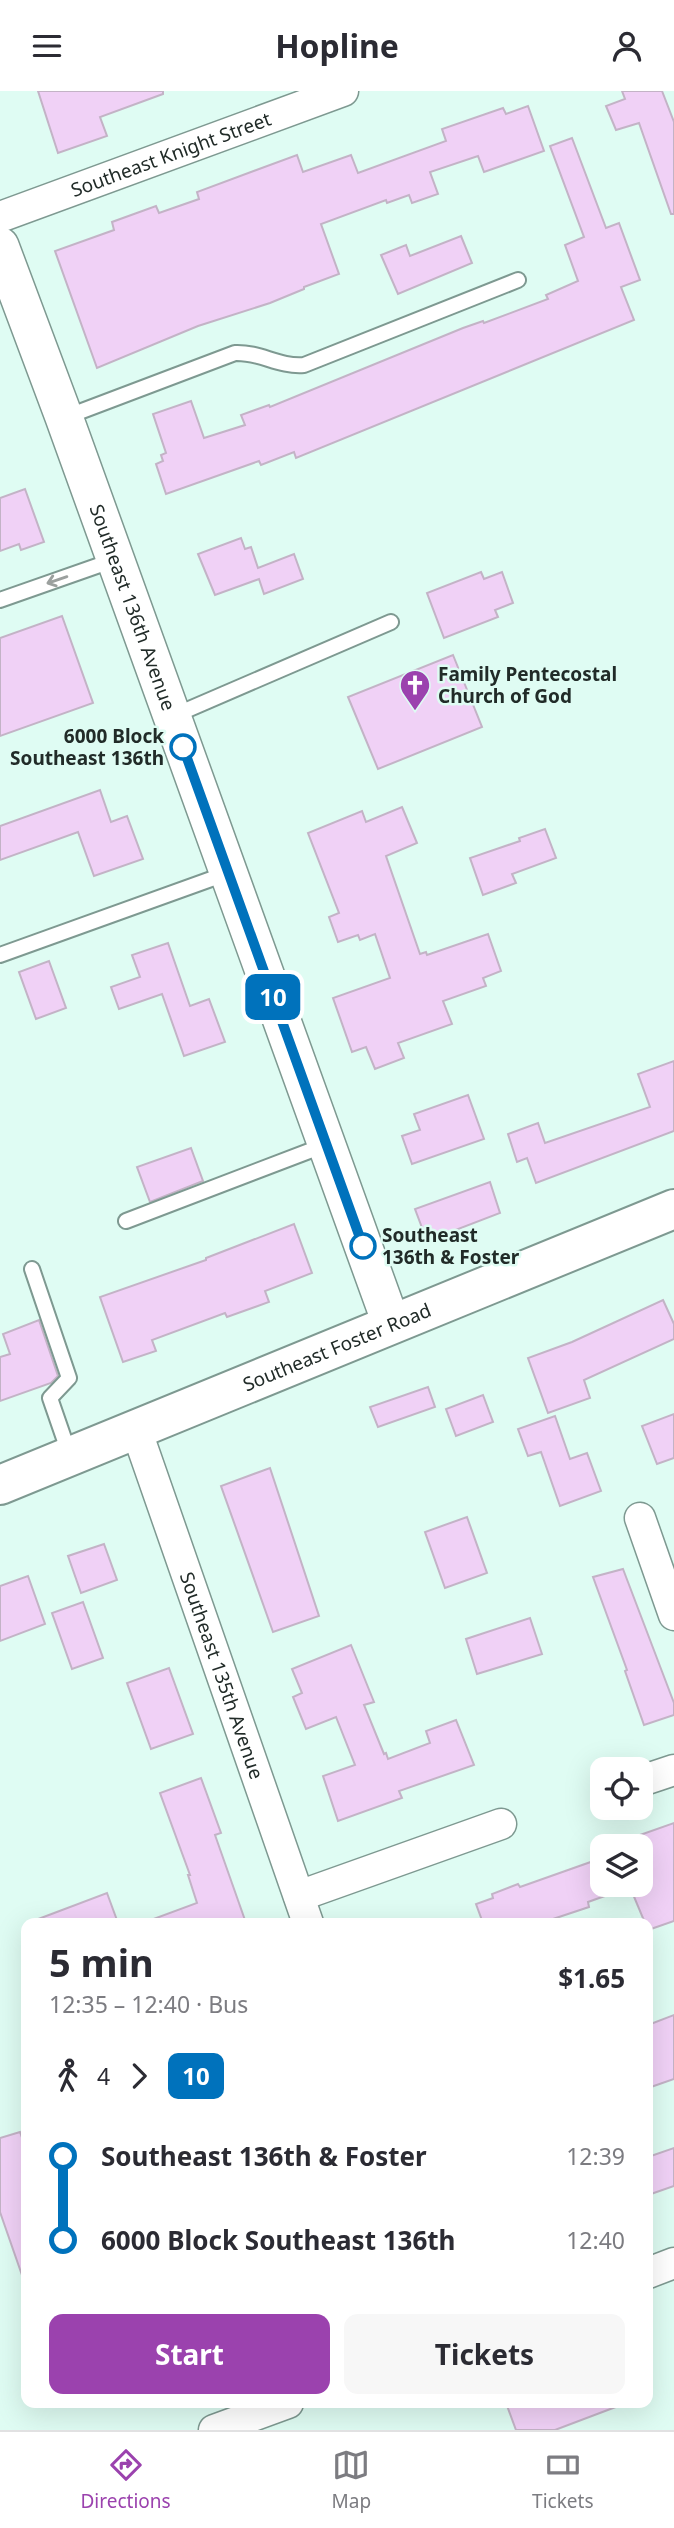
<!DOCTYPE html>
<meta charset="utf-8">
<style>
body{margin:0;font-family:"Noto Sans",sans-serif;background:#f7f7f7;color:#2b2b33;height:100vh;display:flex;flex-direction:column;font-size:26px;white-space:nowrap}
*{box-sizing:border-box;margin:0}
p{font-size:23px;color:#7c7c81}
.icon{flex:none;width:38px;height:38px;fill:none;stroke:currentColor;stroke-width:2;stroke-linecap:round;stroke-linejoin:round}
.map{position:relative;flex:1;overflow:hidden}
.drawer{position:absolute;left:21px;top:1827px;width:632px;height:490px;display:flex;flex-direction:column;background:#fff;border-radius:14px;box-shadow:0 7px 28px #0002}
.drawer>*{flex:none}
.badge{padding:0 14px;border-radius:10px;font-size:24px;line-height:46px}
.fabs{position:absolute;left:590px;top:1666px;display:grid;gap:14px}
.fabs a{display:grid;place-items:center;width:63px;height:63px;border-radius:14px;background:#fff;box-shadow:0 7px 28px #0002;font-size:35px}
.map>.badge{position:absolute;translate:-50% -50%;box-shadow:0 0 0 4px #fff}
.legs{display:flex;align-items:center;gap:10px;height:77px;padding:0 28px;font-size:23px}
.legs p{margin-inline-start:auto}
.overview{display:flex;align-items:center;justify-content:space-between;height:119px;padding:0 28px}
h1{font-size:38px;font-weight:700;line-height:52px}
.button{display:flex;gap:14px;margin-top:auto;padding:14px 28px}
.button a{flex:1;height:80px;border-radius:14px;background:#9b42ae;color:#fff;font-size:28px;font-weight:700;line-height:80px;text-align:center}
.button a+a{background:#f7f7f7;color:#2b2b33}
ul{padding:0 28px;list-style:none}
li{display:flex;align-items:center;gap:24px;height:84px;font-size:26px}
li i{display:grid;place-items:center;width:10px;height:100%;margin:0 9px;background:currentColor}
li i::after{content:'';width:18px;height:18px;margin:-9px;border:5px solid;border-radius:50%;background:#fff}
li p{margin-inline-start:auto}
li:first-child i{background:linear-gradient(#0000 50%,currentColor 0)}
li:last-child i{background:linear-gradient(currentColor 50%,#0000 0)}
header{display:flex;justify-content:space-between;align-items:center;height:91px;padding:0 28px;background:#fff;font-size:32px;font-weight:700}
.tab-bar{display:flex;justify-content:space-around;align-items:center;height:98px;border-top:2px solid #e1e1e2;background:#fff;font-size:19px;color:#7c7c81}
.tab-bar a{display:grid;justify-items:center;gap:4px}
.tab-bar .current{color:#9b42ae}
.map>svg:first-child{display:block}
.building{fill:#f0d1f6;stroke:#c3b3c6;stroke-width:2}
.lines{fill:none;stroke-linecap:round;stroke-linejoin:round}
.service-casing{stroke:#7e9991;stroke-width:18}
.minor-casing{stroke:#7e9991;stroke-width:33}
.tertiary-casing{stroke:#7e9991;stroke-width:40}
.primary-casing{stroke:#7e9991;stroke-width:42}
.service{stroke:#fff;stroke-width:14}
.minor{stroke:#fff;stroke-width:30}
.tertiary{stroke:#fff;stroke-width:37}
.primary{stroke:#fff;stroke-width:38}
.oneway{stroke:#9ba09e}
.line-1-casing{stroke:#fff;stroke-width:16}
.line-1{stroke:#0072bc;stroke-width:10}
.stop-1-dot{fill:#fff;stroke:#0072bc;stroke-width:3.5}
.labels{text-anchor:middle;stroke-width:5;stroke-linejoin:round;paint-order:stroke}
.street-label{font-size:19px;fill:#212b28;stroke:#dffcf3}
.poi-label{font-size:19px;font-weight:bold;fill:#212b28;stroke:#dffcf3;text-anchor:start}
.stop-label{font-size:19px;font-weight:bold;fill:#212b28;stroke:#dffcf3;text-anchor:end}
</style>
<header><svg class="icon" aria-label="menu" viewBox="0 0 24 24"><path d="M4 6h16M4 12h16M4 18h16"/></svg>Hopline<svg class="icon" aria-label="person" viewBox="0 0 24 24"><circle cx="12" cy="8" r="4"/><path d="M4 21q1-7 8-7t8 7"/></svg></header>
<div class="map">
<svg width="674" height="2339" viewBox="0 0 674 2339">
<rect width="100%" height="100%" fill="#dffcf3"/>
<g class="building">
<polygon points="38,0 163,0 163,3 100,26 107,45 58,62"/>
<polygon points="622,0 662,0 674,31 674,123 671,123 639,32 616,39 606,15 625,8"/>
<polygon points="528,15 544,60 484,81 478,65 430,81 438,103 412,112 409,104 387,112 386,109 321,133 339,183 304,196 304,198 270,212 198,235 97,277 55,160 114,139 112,131 156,115 159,122 199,108 197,101 297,64 303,81 351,64 358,82 446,50 442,38 503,17 506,23"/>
<polygon points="572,47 606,137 619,132 640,189 621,196 634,229 296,367 294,361 261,374 259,370 166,403 156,373 163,370 161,364 166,362 153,323 191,310 204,347 245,334 241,324 269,314 270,316 463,237 483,230 484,232 548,208 546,204 578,190 565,154 584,146 550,55"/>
<polygon points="461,145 472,172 398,203 381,164 406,154 410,165"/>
<polygon points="25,398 44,451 21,459 19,453 0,460 0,407"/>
<polygon points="241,447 245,458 251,456 258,477 294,463 303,488 264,503 259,488 215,504 198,463"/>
<polygon points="481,481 484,488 502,481 513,512 495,519 498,526 444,547 427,502"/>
<polygon points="62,525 93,612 0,645 0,547"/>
<polygon points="453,564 482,636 378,678 348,606"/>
<polygon points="100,699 111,731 127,725 143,768 94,785 78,741 0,769 0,735"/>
<polygon points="402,716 417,752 386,765 420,863 426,861 427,864 488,843 501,880 483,887 486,895 443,910 452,933 398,952 404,967 375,978 366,956 352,961 333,907 390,887 375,843 360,849 358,844 338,851 329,826 339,822 308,742 362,720 366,731"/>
<polygon points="545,738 556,767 512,783 516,792 483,804 470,767 520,750 519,747"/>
<polygon points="168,852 190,915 209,908 225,951 184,965 162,903 119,918 111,896 140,886 132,864"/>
<polygon points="49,870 66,917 36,928 19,881"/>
<polygon points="674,970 674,1040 536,1092 527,1067 517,1071 508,1043 538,1032 545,1052 650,1016 638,983"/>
<polygon points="468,1004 484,1048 412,1073 402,1045 420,1039 414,1023"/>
<polygon points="191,1057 203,1090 150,1111 137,1076"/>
<polygon points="490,1091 500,1122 427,1150 415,1118"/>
<polygon points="294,1133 312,1182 265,1200 269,1211 227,1226 225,1222 152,1249 156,1260 123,1271 100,1206 206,1169 206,1167"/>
<polygon points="663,1209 674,1233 674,1248 584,1289 590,1307 548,1322 528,1267 572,1251"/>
<polygon points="39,1229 58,1285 51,1292 0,1310 0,1266 10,1263 3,1243"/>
<polygon points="428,1296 435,1316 378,1336 370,1316"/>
<polygon points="483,1304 493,1331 456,1345 446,1318"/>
<polygon points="674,1323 674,1367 657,1373 642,1335"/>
<polygon points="555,1325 570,1368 587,1362 601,1400 560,1415 541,1361 528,1365 518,1338"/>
<polygon points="270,1377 319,1525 273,1541 221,1395"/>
<polygon points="467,1426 487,1482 445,1497 425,1441"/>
<polygon points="104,1453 117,1489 81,1502 68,1465"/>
<polygon points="623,1478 674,1612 674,1624 644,1634 625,1580 627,1579 593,1486"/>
<polygon points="28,1485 45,1533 0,1550 0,1495"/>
<polygon points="83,1511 103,1567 72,1578 52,1522"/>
<polygon points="530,1527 542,1563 477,1583 466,1548"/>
<polygon points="351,1554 374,1611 364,1614 384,1663 386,1662 388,1668 430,1652 426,1640 456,1629 474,1674 399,1700 402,1707 338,1730 323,1685 355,1674 336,1626 306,1638 293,1606 302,1602 292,1578"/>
<polygon points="169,1577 193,1643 151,1658 127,1592"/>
<polygon points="201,1687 221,1742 215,1744 246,1832 149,1832 148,1830 197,1812 188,1784 190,1784 160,1702"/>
<polygon points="674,1732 674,1830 648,1839 648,1832 645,1832 630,1796 588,1811 589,1816 541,1832 483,1832 476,1813 493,1807 492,1803 518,1793 520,1796 602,1767 602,1794 640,1794 640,1755 637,1755 640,1754 640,1744"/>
<polygon points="107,1802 118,1832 33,1832 33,1830"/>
<polygon points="674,1924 674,1988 648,1997 648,1934"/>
<polygon points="20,2041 26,2058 26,2186 23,2187 0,2121 0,2047"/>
<polygon points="674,2057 674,2095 648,2104 648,2066"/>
<polygon points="506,2312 621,2312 621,2314 555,2339 516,2339"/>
</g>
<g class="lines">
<g class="service-casing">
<g id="service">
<path d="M66,326L235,262C261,261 278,276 304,274L518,189"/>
<polyline points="0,509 114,469"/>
<polyline points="173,625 391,531"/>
<polyline points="0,864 228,782"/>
<polyline points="126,1130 325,1054"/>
<polyline points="32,1178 69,1287 50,1307 69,1362"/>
</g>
</g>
<g class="minor-casing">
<g id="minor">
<path id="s1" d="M0,126L343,0"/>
<path id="s2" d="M136,1338L308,1832"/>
<polyline points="640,1427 674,1524"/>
<polyline points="641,1690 674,1679"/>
<polyline points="299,1805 501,1733"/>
<polyline points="648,2182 674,2172"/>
<polyline points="214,2339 288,2312"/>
</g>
</g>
<g class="tertiary-casing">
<g id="tertiary">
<path id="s3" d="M0,155L64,326L391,1232"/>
</g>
</g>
<g class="primary-casing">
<g id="primary">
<path id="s4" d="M0,1394L674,1118"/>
</g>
</g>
<use href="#service" class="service"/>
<use href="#minor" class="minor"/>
<use href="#tertiary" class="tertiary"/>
<use href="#primary" class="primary"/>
</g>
<defs><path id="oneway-shaft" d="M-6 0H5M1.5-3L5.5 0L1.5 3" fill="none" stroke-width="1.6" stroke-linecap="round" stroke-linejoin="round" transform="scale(1.75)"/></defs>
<use class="oneway" href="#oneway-shaft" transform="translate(57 489) rotate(161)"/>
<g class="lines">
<g class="line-1-casing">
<polyline id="line-1" points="183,656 363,1155"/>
</g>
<use href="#line-1" class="line-1"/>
</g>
<defs>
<g id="church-pin" transform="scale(1.575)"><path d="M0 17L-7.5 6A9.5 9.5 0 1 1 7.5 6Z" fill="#9b42ae" stroke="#dffcf3"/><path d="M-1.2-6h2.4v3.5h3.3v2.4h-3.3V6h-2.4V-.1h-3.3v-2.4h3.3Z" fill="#fff"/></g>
</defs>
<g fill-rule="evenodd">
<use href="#church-pin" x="415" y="594"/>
</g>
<g class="stop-1-dot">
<circle cx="183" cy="656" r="12"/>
<circle cx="363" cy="1155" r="12"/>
</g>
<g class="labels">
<g class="street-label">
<text dy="7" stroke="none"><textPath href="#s1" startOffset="182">Southeast Knight Street</textPath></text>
<text dy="7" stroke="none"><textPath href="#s3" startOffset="385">Southeast 136th Avenue</textPath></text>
<text dy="7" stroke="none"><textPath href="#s4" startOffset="364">Southeast Foster Road</textPath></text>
<text dy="7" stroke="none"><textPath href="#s2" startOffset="261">Southeast 135th Avenue</textPath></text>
</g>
<g class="poi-label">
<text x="438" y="590">Family Pentecostal<tspan x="438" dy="22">Church of God</tspan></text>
</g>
<g class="stop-label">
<text x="164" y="652">6000 Block<tspan x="164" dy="22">Southeast 136th</tspan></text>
<text x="382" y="1151" text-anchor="start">Southeast<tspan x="382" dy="22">136th &amp; Foster</tspan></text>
</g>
</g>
</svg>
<div class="fabs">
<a><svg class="icon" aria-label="locate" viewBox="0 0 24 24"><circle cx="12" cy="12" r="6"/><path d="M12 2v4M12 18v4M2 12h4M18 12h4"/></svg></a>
<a><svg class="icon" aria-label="layers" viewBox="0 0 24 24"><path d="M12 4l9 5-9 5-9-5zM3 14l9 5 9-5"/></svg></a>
</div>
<b class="badge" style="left:273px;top:906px;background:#0072bc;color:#fff">10</b>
<section class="drawer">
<div class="overview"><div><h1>5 min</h1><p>12:35 – 12:40 · Bus</p></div><b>$1.65</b></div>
<div class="legs"><svg class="icon" aria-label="walk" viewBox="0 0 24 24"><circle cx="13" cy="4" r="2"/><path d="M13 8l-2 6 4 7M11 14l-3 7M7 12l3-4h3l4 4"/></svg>4<svg class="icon" aria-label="forward" viewBox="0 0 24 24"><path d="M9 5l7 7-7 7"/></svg><b class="badge" style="background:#0072bc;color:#fff">10</b></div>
<ul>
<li><i style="color:#0072bc"></i><b>Southeast 136th &amp; Foster</b><p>12:39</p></li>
<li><i style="color:#0072bc"></i><b>6000 Block Southeast 136th</b><p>12:40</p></li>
</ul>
<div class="button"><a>Start</a><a>Tickets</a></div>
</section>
</div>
<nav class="tab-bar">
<a class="current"><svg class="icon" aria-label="directions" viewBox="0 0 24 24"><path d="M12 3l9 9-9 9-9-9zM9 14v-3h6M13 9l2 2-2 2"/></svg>Directions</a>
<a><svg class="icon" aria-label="map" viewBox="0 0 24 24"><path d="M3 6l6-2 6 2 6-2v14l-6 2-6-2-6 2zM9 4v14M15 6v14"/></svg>Map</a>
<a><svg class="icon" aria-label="tickets" viewBox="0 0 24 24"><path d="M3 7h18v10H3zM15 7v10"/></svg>Tickets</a>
</nav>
